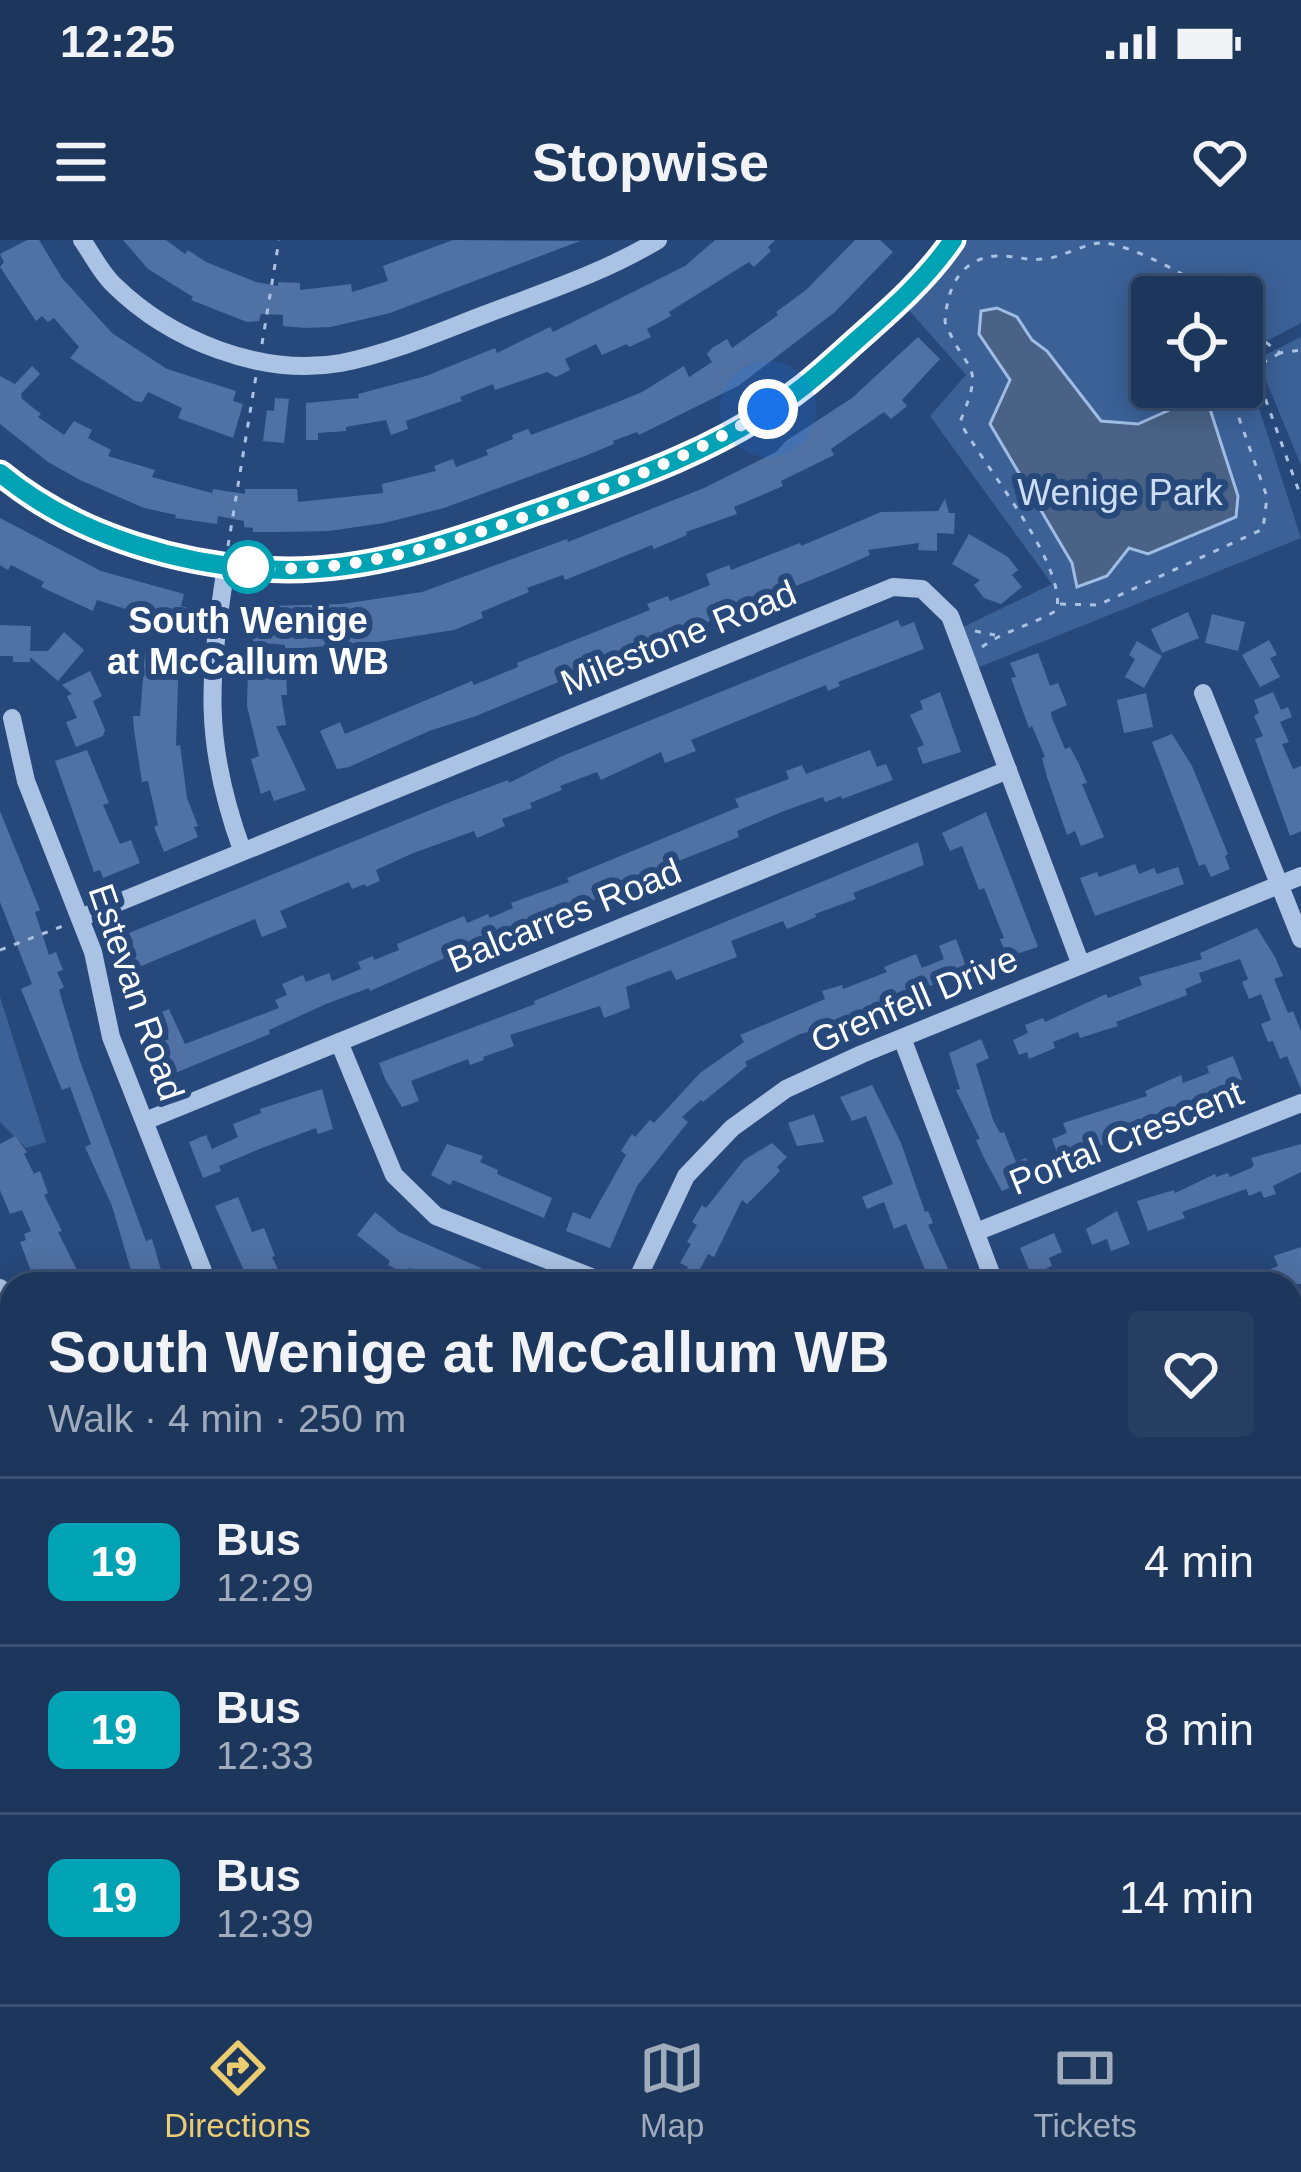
<!DOCTYPE html>
<meta charset="utf-8">
<style>
body{margin:0;font-family:Helvetica,sans-serif;background:#253e62;color:#f1f3f6;height:100vh;display:flex;flex-direction:column;font-size:45px;white-space:nowrap}
*{box-sizing:border-box;margin:0}
p{font-size:39px;color:#a0abbb}
.icon{flex:none;width:66px;height:66px;fill:none;stroke:currentColor;stroke-width:2;stroke-linecap:round;stroke-linejoin:round}
.map{position:relative;flex:1;overflow:hidden}
.sheet{position:absolute;left:0px;top:1032px;width:1302px;height:732px;display:flex;flex-direction:column;background:#1d365c;border-radius:36px 36px 0 0;box-shadow:0 6px 30px #0003,0 0 0 3px #3b5072}
.sheet>*{flex:none}
.badge{padding:0 24px;border-radius:18px;font-size:42px;line-height:78px}
.fabs{position:absolute;left:1131px;top:36px;display:grid;gap:24px}
.fabs a{display:grid;place-items:center;width:132px;height:132px;border-radius:12px;background:#1d365c;box-shadow:0 6px 30px #0003,0 0 0 3px #3b5072;font-size:60px}
.you{position:absolute;width:60px;height:60px;margin:-30px;border:9px solid #fff;border-radius:50%;background:#1a73e8;box-shadow:0 0 0 18px #1a73e833}
.map>.badge{position:absolute;translate:-50% -50%;box-shadow:0 0 0 6px #fff}
.round{display:grid;place-items:center;flex:none;width:126px;height:126px;border-radius:12px;background:#253e62}
.summary{display:flex;align-items:center;justify-content:space-between;height:204px;padding:0 48px}
h1{font-size:57px;font-weight:700;line-height:90px}
ul{padding:0;list-style:none}
li{display:flex;align-items:center;gap:36px;height:168px;padding:0 48px;border-top:3px solid #3b5072}
li div{flex:1}
li b{display:block;font-size:45px}
li em{font-style:normal}
li .badge{min-width:132px;font-weight:700;text-align:center}
.status{display:flex;justify-content:space-between;align-items:center;height:84px;padding:0 60px;background:#1d365c;direction:ltr}
.status svg{height:33px;fill:currentColor}
header{display:flex;justify-content:space-between;align-items:center;height:156px;padding:0 48px;background:#1d365c;font-size:54px;font-weight:700}
.dock{display:flex;justify-content:space-around;align-items:center;height:168px;border-top:3px solid #3b5072;background:#1d365c;font-size:33px;color:#a0abbb}
.dock a{display:grid;justify-items:center;gap:6px}
.dock .active{color:#ebcc70}
.map>svg:first-child{display:block}
.green{fill:#3b6197}
.water{fill:#496286;stroke:#9fbce4;stroke-width:3}
.lines{fill:none;stroke-linecap:round;stroke-linejoin:round}
.stream{stroke:#9fbce4;stroke-width:4.5}
.building{fill:#4f71a3}
.path{stroke:#aac2e3;stroke-width:3;stroke-dasharray:6 9;stroke-linecap:butt}
.minor{stroke:#aac2e3;stroke-width:18}
.line-casing{stroke:#fff;stroke-width:27}
.line{stroke:#00a3b4;stroke-width:18}
.walk{stroke:#fff;stroke-width:12;stroke-dasharray:0 21.6}
.stop-dot{fill:#fff;stroke:#00a3b4;stroke-width:6}
.labels{text-anchor:middle;stroke-width:12;stroke-linejoin:round;paint-order:stroke}
.park-label{font-size:36px;fill:#cdddf3;stroke:#27487a}
.stop-label{font-size:36px;font-weight:bold;fill:#fff;stroke:#27487a}
.street-label{font-size:36px;fill:#fff;stroke:#27487a}
</style>
<div class="status"><b>12:25</b><svg viewBox="0 0 49 12"><path d="M0 12V9h3v3zM5 12V6h3v6zM10 12V3h3v9zM15 12V0h3v12zM26 1h20v11H26zM47 4h2v5h-2z"/></svg></div>
<header><svg class="icon" aria-label="menu" viewBox="0 0 24 24"><path d="M4 6h16M4 12h16M4 18h16"/></svg>Stopwise<svg class="icon" aria-label="heart" viewBox="0 0 24 24"><path d="M12 20l-8-8c-3-5 5-10 8-4 3-6 11-1 8 4z"/></svg></header>
<div class="map">
<svg width="1301" height="1764" viewBox="0 0 1301 1764">
<rect width="100%" height="100%" fill="#27487a"/>
<g class="green">
<polygon points="963,0 1301,0 1301,83 1242,114 1242,57 1152,57 1152,147 1242,147 1242,116 1301,298 977,428 963,387 1052,344 930,176 966,135 908,69"/>
<polygon points="1301,97 1301,225 1257,119"/>
<polygon points="0,757 46,902 26,908 0,882"/>
<polygon points="472,1752 718,1752 696,1764 468,1764"/>
<polygon points="724,1752 867,1752 844,1764 702,1764"/>
</g>
<polygon class="water" points="997,68 1017,77 1032,100 1047,111 1101,181 1138,184 1192,160 1209,166 1238,256 1236,277 1148,314 1129,308 1107,336 1077,347 1072,323 990,184 1010,140 979,94 981,71"/>
<g class="lines">
<g class="stream">
<polyline points="1290,1521 1301,1518"/>
<polyline points="740,1764 763,1752"/>
</g>
</g>
<g class="building">
<polygon points="27,0 39,0 62,38 112,93 167,129 236,151 233,161 243,164 233,198 178,178 182,168 148,152 142,162 135,161 70,118 79,107 54,78 48,82 42,76 36,81 0,27 4,22 0,14"/>
<polygon points="123,0 166,0 185,14 188,10 206,22 256,42 278,46 278,42 300,43 300,50 351,44 352,52 388,41 383,26 453,0 580,1 390,73 331,87 305,88 283,86 283,75 261,74 259,81 247,82 191,60 193,57 148,29"/>
<polygon points="715,0 775,0 768,7 771,11 754,27 749,22 669,72 671,76 647,89 651,97 629,107 627,104 602,115 596,104 565,119 570,130 556,137 547,132 495,150 493,144 460,157 462,161 406,181 408,189 391,195 386,180 346,187 346,191 318,193 318,200 306,200 306,163 359,158 358,154 426,136 495,108 497,113 550,87 553,92 685,26"/>
<polygon points="855,0 880,0 893,12 835,72 738,146 639,195 637,192 613,201 614,204 585,216 444,268 384,283 329,291 276,292 253,292 253,288 244,287 244,281 218,276 217,284 175,278 176,275 144,268 80,240 48,222 0,184 0,136 15,144 32,126 40,134 21,154 22,159 41,174 38,177 64,195 74,181 92,190 88,198 111,210 108,216 155,230 152,237 212,253 213,249 245,254 245,249 297,249 298,262 383,253 382,244 436,231 434,226 453,219 456,227 488,215 486,210 513,199 512,195 528,189 531,195 613,164 642,152 684,126 689,137 712,122 707,114 712,108 727,99 732,108 778,75 776,72 806,50"/>
<polygon points="918,97 940,119 902,160 907,166 891,179 884,172 831,209 834,215 781,241 783,246 734,267 737,274 686,292 687,295 654,309 652,305 565,340 563,335 527,348 529,352 481,372 483,378 454,390 365,404 366,409 345,412 344,405 285,409 285,405 253,402 255,375 264,373 265,366 342,364 422,352 567,299 568,302 704,248 776,212 786,201 852,158"/>
<polygon points="275,158 289,159 284,203 263,201 267,170 274,171"/>
<polygon points="945,259 949,273 955,273 954,294 937,293 937,311 918,310 919,303 868,310 870,315 838,329 638,410 636,404 610,415 612,420 605,423 476,476 429,491 349,527 337,529 320,491 340,482 345,494 472,441 474,445 518,427 517,423 650,370 647,364 668,356 670,361 710,345 706,334 729,325 731,330 800,303 801,306 881,272 938,271"/>
<polygon points="0,278 101,331 184,354 181,366 188,368 183,387 152,379 151,383 143,381 142,385 130,381 132,371 97,360 93,371 41,347 44,342 11,325 8,330 0,325"/>
<polygon points="969,294 1008,317 1018,330 1012,335 1022,347 1001,364 984,358 974,345 980,340 952,324"/>
<polygon points="1188,372 1199,398 1162,413 1151,389"/>
<polygon points="1212,374 1245,382 1238,411 1205,403"/>
<polygon points="898,380 901,387 914,382 924,409 838,442 840,446 828,451 826,445 691,500 696,511 665,523 661,512 601,540 597,532 560,546 562,550 530,563 532,568 502,579 505,586 477,598 474,591 411,614 376,630 380,641 366,647 365,644 352,649 349,642 280,671 287,687 262,697 255,679 129,731 120,708 133,702 129,693 455,560 508,540 509,543 560,517"/>
<polygon points="0,385 31,386 30,411 48,411 64,392 84,410 58,441 30,417 30,422 13,422 13,416 0,416"/>
<polygon points="1269,400 1277,415 1270,418 1280,437 1260,447 1242,415"/>
<polygon points="1137,401 1162,416 1144,448 1125,437 1135,419 1129,415"/>
<polygon points="150,410 179,412 176,506 180,505 187,558 198,586 194,587 198,597 164,612 154,587 158,585 148,541 142,542 134,490 133,476 140,476 145,413"/>
<polygon points="1038,413 1050,446 1058,443 1067,465 1051,472 1052,478 1065,509 1070,507 1079,524 1087,543 1082,544 1104,597 1081,606 1075,591 1067,595 1047,537 1042,518 1045,517 1032,486 1029,488 1011,438 1016,437 1010,423"/>
<polygon points="286,427 287,455 281,455 286,485 276,486 306,550 274,561 270,550 261,554 251,519 259,516 247,466 248,428"/>
<polygon points="90,431 102,456 93,461 105,490 103,496 76,507 66,482 77,478 67,456 72,454 62,445"/>
<polygon points="940,452 961,512 923,524 917,508 924,505 910,475 923,469 920,461"/>
<polygon points="1273,452 1281,470 1288,467 1292,477 1280,482 1289,502 1282,504 1293,529 1301,526 1301,591 1290,596 1255,499 1263,496 1254,476 1259,473 1254,460"/>
<polygon points="1146,453 1153,487 1124,493 1117,460"/>
<polygon points="1172,494 1192,526 1228,614 1225,616 1230,629 1211,637 1205,624 1199,626 1152,502"/>
<polygon points="87,510 109,563 103,565 120,604 131,600 140,623 103,638 100,630 94,632 55,521"/>
<polygon points="870,510 877,527 886,524 893,540 842,559 841,556 825,562 823,557 784,571 737,591 739,597 666,626 556,678 483,707 481,702 370,751 369,748 326,764 269,790 270,794 175,833 169,819 155,825 148,807 169,799 159,773 169,769 185,804 279,768 275,760 287,755 282,744 303,735 306,742 329,733 332,741 361,729 358,722 373,716 374,720 399,710 397,704 464,676 467,683 488,674 490,678 513,668 511,663 569,642 567,638 739,567 735,559 789,539 786,531 802,525 806,534"/>
<polygon points="0,571 40,670 35,672 49,715 56,712 63,730 57,732 64,747 59,750 80,821 146,1001 152,999 165,1044 135,1044 112,966 85,907 91,904 70,847 62,850 21,749 32,744 0,662"/>
<polygon points="986,572 1038,707 1007,717 1000,699 1004,698 984,648 979,650 962,606 950,611 942,593"/>
<polygon points="918,602 924,625 853,653 856,659 815,674 816,677 787,689 783,681 731,701 737,717 676,740 671,730 626,747 630,768 604,778 600,766 510,795 514,806 483,817 484,820 470,825 468,819 411,841 419,861 402,867 385,839 379,823 535,764 534,761"/>
<polygon points="1135,624 1139,634 1154,628 1157,634 1178,627 1184,644 1095,676 1080,638 1097,632 1099,637"/>
<polygon points="1257,688 1275,717 1283,736 1274,739 1288,773 1293,771 1301,791 1301,849 1287,816 1280,819 1273,801 1268,802 1261,784 1271,780 1261,754 1249,759 1242,742 1248,739 1240,719 1199,733 1202,742 1185,749 1187,755 1116,782 1118,786 1080,798 1078,792 1053,802 1055,808 1029,819 1027,812 1019,815 1013,800 1028,793 1025,785 1043,778 1045,782 1106,754 1108,758 1142,745 1139,737 1202,719 1200,713"/>
<polygon points="956,699 968,731 817,790 800,794 745,822 747,826 703,862 701,860 682,877 688,882 637,946 610,1008 566,991 573,972 590,979 626,915 621,911 632,894 635,897 650,880 654,883 700,833 744,802 740,795 825,759 822,751 842,745 843,749 887,732 884,727 916,714 922,728 944,719 939,706"/>
<polygon points="981,799 989,818 976,824 993,880 1000,893 1004,892 1016,922 1026,918 1034,938 1002,951 984,918 976,900 980,899 956,850 960,849 949,813"/>
<polygon points="1233,816 1245,847 1227,854 1225,849 1191,862 1193,867 1174,874 1156,880 1154,876 1114,892 1117,899 1099,906 1075,915 1073,910 1058,915 1052,899 1067,893 1063,883 1147,856 1145,851 1181,835 1183,843 1209,833 1207,826"/>
<polygon points="872,845 901,903 925,972 928,971 933,983 928,985 955,1044 931,1044 906,984 894,989 884,962 867,969 862,957 893,944 866,876 852,881 840,857"/>
<polygon points="322,849 333,889 318,894 316,888 262,908 219,926 221,931 203,938 189,902 206,895 212,909 238,897 233,884 261,873 260,869"/>
<polygon points="814,874 824,902 797,906 788,883"/>
<polygon points="15,896 27,912 24,914 34,934 40,931 48,953 44,955 62,991 58,992 77,1030 73,1032 78,1044 51,1044 47,1034 34,1039 20,1002 26,1000 24,994 31,991 22,970 10,974 0,950 0,904"/>
<polygon points="772,903 787,917 777,927 780,931 747,964 742,960 714,1017 708,1014 692,1044 680,1044 688,1027 680,1023 691,1004 687,1002 697,985 692,982 702,965 706,968 744,920"/>
<polygon points="447,904 483,916 480,922 498,930 497,934 552,958 544,978 453,940 450,945 431,935"/>
<polygon points="1301,904 1301,932 1273,946 1276,954 1264,958 1261,951 1249,956 1246,949 1182,972 1185,978 1148,991 1137,961 1174,950 1175,953 1215,934 1216,937 1228,933 1230,937 1251,928 1254,925 1251,918"/>
<polygon points="238,957 252,992 264,988 275,1016 272,1017 285,1044 250,1044 215,966"/>
<polygon points="1117,971 1130,1004 1111,1011 1107,999 1092,1005 1086,989"/>
<polygon points="375,972 399,992 481,1028 479,1034 503,1044 452,1044 409,1028 406,1034 388,1025 390,1021 357,995"/>
<polygon points="1054,993 1062,1012 1049,1018 1052,1026 1047,1028 1053,1044 1035,1044 1020,1008"/>
<polygon points="1301,1007 1301,1044 1233,1044 1278,1026 1274,1016"/>
<polygon points="1,1165 12,1194 11,1288 0,1259"/>
<polygon points="244,1752 244,1757 194,1764 39,1764 39,1753"/>
</g>
<g class="lines">
<g class="path">
<polyline points="1242,84 1280,113 1301,110"/>
<polyline points="262,104 279,0"/>
<polyline points="1242,109 1256,99"/>
<polyline points="1280,113 1261,124 1256,133 1301,257"/>
<polyline points="228,306 256,136"/>
<polyline points="1060,364 1098,365 1263,289 1267,257 1228,147"/>
<polyline points="975,391 995,395"/>
<path d="M982,407C1005,390 1033,385 1057,370C1065,321 985,228 960,182C986,119 967,137 945,82C947,49 959,19 996,16C1012,15 1027,21 1043,19C1063,18 1087,1 1106,3C1134,7 1196,38 1215,57"/>
<polyline points="0,710 63,686"/>
<polyline points="1290,1496 1301,1495"/>
<polyline points="492,1764 495,1752"/>
<polyline points="632,1764 657,1752"/>
<polyline points="866,1764 890,1752"/>
</g>
<g class="minor">
<path d="M82,0C92,14 101,33 114,45C170,100 261,137 341,123C392,113 441,91 489,73C547,51 605,32 658,0"/>
<path d="M0,233C78,297 189,329 288,330C375,330 454,302 534,273C628,240 725,208 804,146C823,131 841,114 859,98C893,69 927,38 953,0"/>
<path d="M226,326C209,439 202,500 242,610"/>
<polyline points="1203,453 1301,699"/>
<polyline points="12,478 26,541 93,712 111,797 208,1044"/>
<polyline points="80,678 893,347 922,349 950,376 1081,725"/>
<polyline points="902,798 995,1044"/>
<polyline points="339,802 394,935 436,976 609,1044"/>
<polyline points="145,881 1008,530"/>
<polyline points="976,992 1301,863"/>
<polyline points="635,1044 686,936 732,888 786,849 862,814 1301,636"/>
<polyline points="0,1048 12,1079"/>
<polyline points="1290,1088 1301,1084"/>
<polyline points="1290,1326 1301,1323"/>
<polyline points="0,1484 12,1471"/>
<polyline points="1290,1694 1301,1690"/>
<polyline points="1104,1752 1108,1764"/>
<polyline points="317,1764 330,1752"/>
<polyline points="1042,1764 1073,1752"/>
</g>
</g>
<g class="lines">
<g class="line-casing">
<path id="line" d="M0,233C77,297 189,329 288,330C371,330 448,304 526,276C622,243 723,210 804,146C823,131 841,114 859,98C893,68 927,38 953,0"/>
</g>
<use href="#line" class="line"/>
<path class="walk" d="M248,327C351,336 448,304 550,268C626,241 699,213 768,169"/>
</g>
<circle class="stop-dot" cx="248" cy="327" r="24"/>
<g class="labels">
<g class="park-label">
<text x="1120" y="265">Wenige Park</text>
</g>
<g class="stop-label">
<text x="248" y="393">South Wenige<tspan x="248" dy="41">at McCallum WB</tspan></text>
</g>
<g class="street-label">
<text transform="translate(678 397) rotate(-22)" y="13">Milestone Road</text>
<text transform="translate(564 675) rotate(-22)" y="13">Balcarres Road</text>
<text transform="translate(137 752) rotate(71)" y="13">Estevan Road</text>
<text transform="translate(914 759) rotate(-23)" y="13">Grenfell Drive</text>
<text transform="translate(1126 897) rotate(-22)" y="13">Portal Crescent</text>
</g>
</g>
</svg>
<div class="fabs">
<a><svg class="icon" aria-label="locate" viewBox="0 0 24 24"><circle cx="12" cy="12" r="6"/><path d="M12 2v4M12 18v4M2 12h4M18 12h4"/></svg></a>
</div>
<div class="you" style="left:768px;top:169px"></div>
<section class="sheet">
<div class="summary"><div><h1>South Wenige at McCallum WB</h1><p>Walk · 4 min · 250 m</p></div><a class="round"><svg class="icon" aria-label="heart" viewBox="0 0 24 24"><path d="M12 20l-8-8c-3-5 5-10 8-4 3-6 11-1 8 4z"/></svg></a></div>
<ul>
<li><span class="badge" style="background:#00a3b4;color:#fff">19</span><div><b>Bus</b><p>12:29</p></div><em>4 min</em></li>
<li><span class="badge" style="background:#00a3b4;color:#fff">19</span><div><b>Bus</b><p>12:33</p></div><em>8 min</em></li>
<li><span class="badge" style="background:#00a3b4;color:#fff">19</span><div><b>Bus</b><p>12:39</p></div><em>14 min</em></li>
</ul>
</section>
</div>
<nav class="dock">
<a class="active"><svg class="icon" aria-label="directions" viewBox="0 0 24 24"><path d="M12 3l9 9-9 9-9-9zM9 14v-3h6M13 9l2 2-2 2"/></svg>Directions</a>
<a><svg class="icon" aria-label="map" viewBox="0 0 24 24"><path d="M3 6l6-2 6 2 6-2v14l-6 2-6-2-6 2zM9 4v14M15 6v14"/></svg>Map</a>
<a><svg class="icon" aria-label="tickets" viewBox="0 0 24 24"><path d="M3 7h18v10H3zM15 7v10"/></svg>Tickets</a>
</nav>
